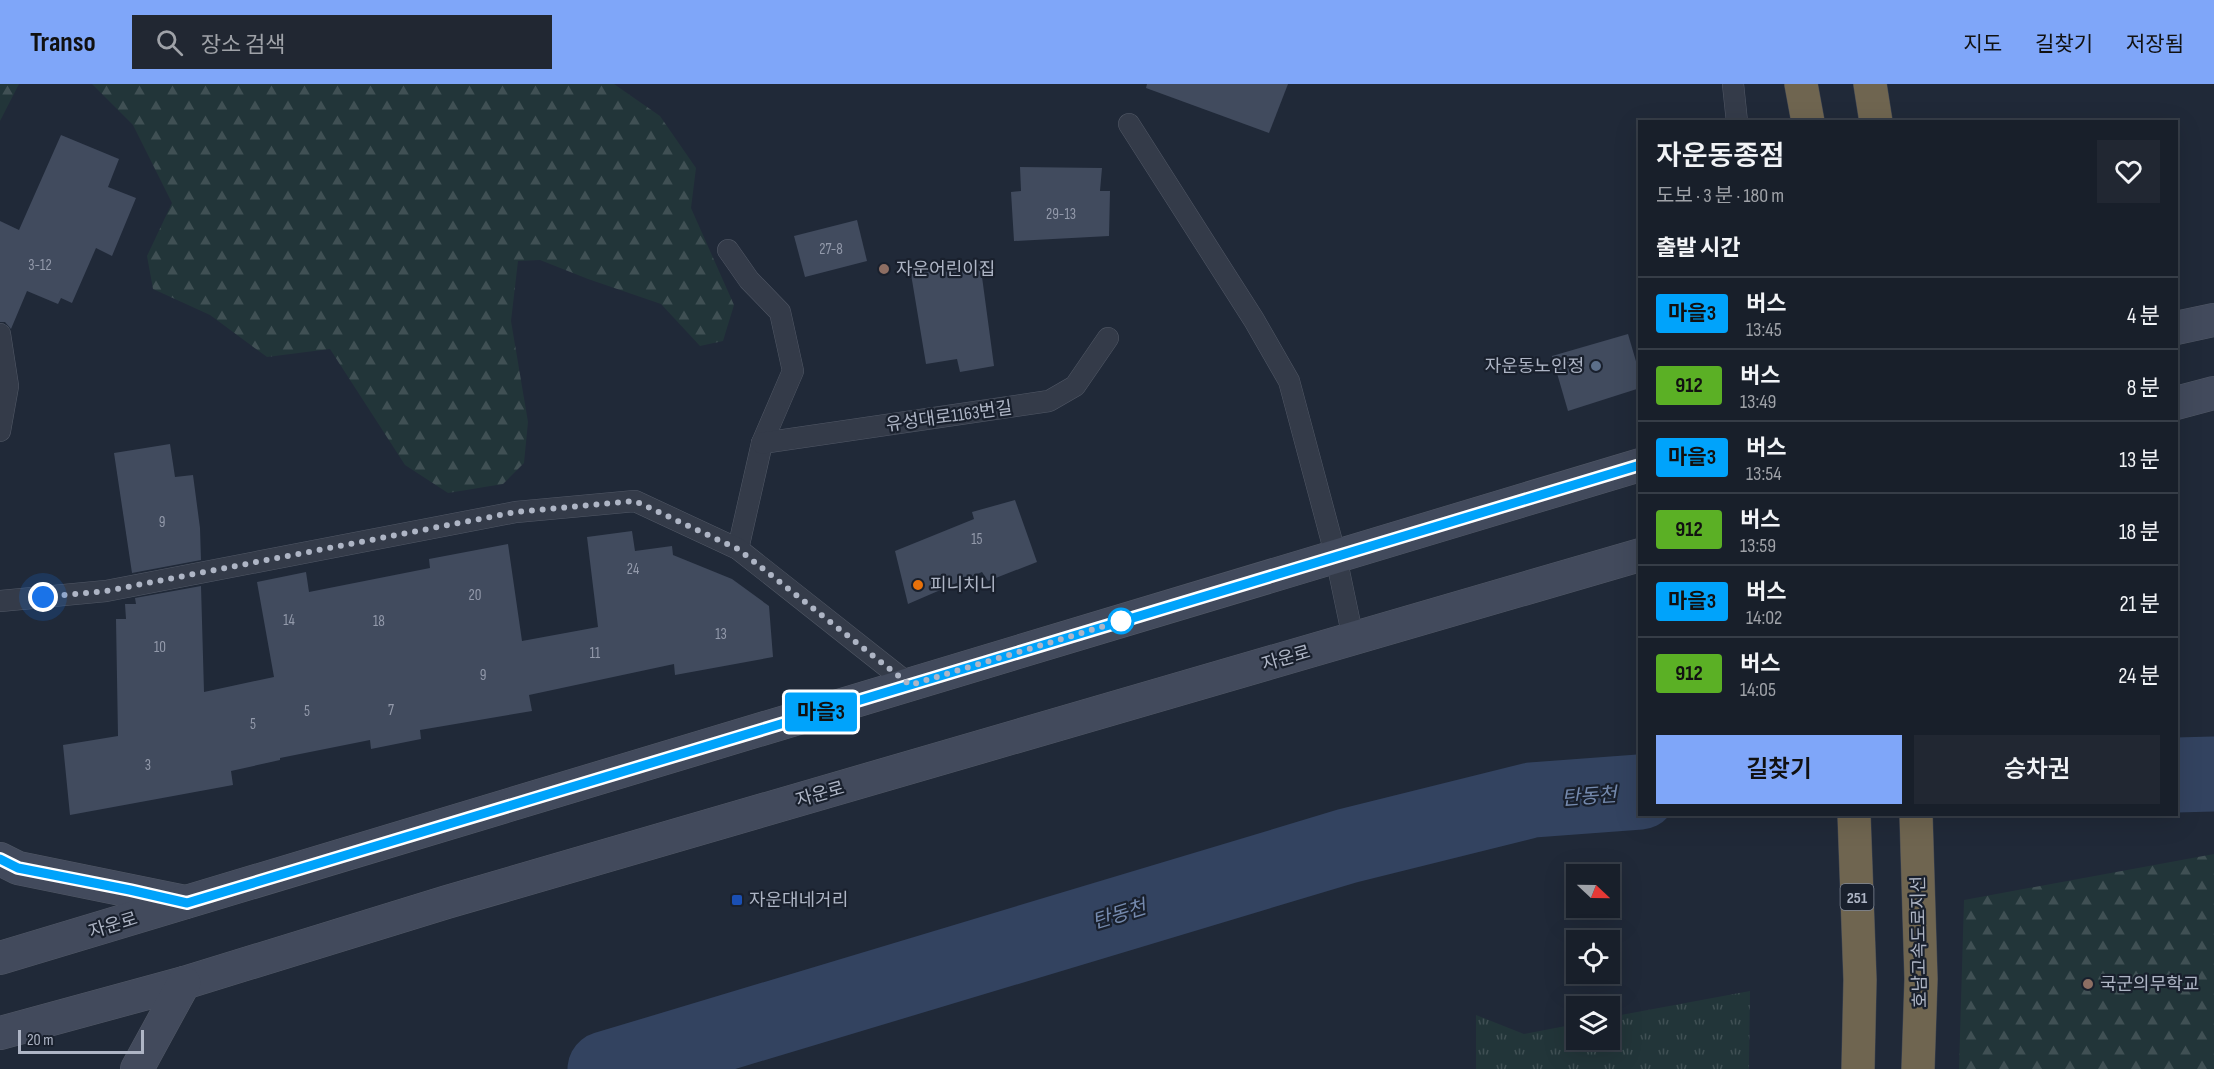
<!DOCTYPE html>
<html lang="ko">
<meta charset="utf-8">
<style>
body{margin:0;font-family:"Sofia Sans Condensed","Noto Sans KR",sans-serif;background:#212732;color:#f1f3f6;height:100vh;display:flex;flex-direction:column;font-size:22px;white-space:nowrap}
*{box-sizing:border-box;margin:0}
p{font-size:20px;color:#9fa2a8}
.icon{flex:none;width:33px;height:33px;fill:none;stroke:currentColor;stroke-width:2;stroke-linecap:round;stroke-linejoin:round}
.map{position:relative;flex:1;overflow:hidden}
.sheet{position:absolute;left:1638px;top:36px;width:540px;height:696px;display:flex;flex-direction:column;background:#181f2a;border-radius:0px;box-shadow:0 6px 24px #0002,0 0 0 2px #363d47}
.sheet>*{flex:none}
.badge{padding:0 12px;border-radius:4px;font-size:21px;line-height:39px}
.needle{width:39px;rotate:112deg}
.controls{position:absolute;left:1566px;top:780px;display:grid;gap:12px}
.controls a{display:grid;place-items:center;width:54px;height:54px;border-radius:0px;background:#181f2a;box-shadow:0 6px 24px #0002,0 0 0 2px #363d47;font-size:30px}
.scale{position:absolute;left:18px;bottom:15px;width:126px;box-sizing:border-box;padding-left:6px;border:3px solid #aeb5c5;border-top:0;font-size:16px;line-height:21px;white-space:nowrap;color:#aeb5c5;-webkit-text-stroke:4px #19202d;paint-order:stroke}
.you{position:absolute;width:30px;height:30px;margin:-15px;border:4px solid #fff;border-radius:50%;background:#1a73e8;box-shadow:0 0 0 9px #1a73e833}
.map>.badge{position:absolute;translate:-50% -50%;box-shadow:0 0 0 3px #fff}
h2{padding:0 18px;font-size:22px;line-height:54px}
.round{display:grid;place-items:center;flex:none;width:63px;height:63px;border-radius:0px;background:#212732}
.overview{display:flex;align-items:center;justify-content:space-between;height:102px;padding:0 18px}
h1{font-size:28px;font-weight:600;line-height:45px}
.cta{display:flex;gap:12px;margin-top:auto;padding:12px 18px}
.cta a{flex:1;height:69px;border-radius:0px;background:#7fa6f9;color:#111;font-size:24px;font-weight:600;line-height:69px;text-align:center}
.cta a+a{background:#212732;color:#f1f3f6}
ul{padding:0;list-style:none}
li{display:flex;align-items:center;gap:18px;height:72px;padding:0 18px;border-top:2px solid #363d47}
li div{flex:1}
li b{display:block;font-size:22px}
li em{font-style:normal}
li .badge{min-width:66px;font-weight:700;text-align:center}
header{display:flex;align-items:center;gap:36px;box-sizing:border-box;height:84px;padding:0 30px;background:#7fa6f9;color:#111}
header strong{font-size:28px}
nav{display:flex;gap:33px;margin-inline-start:auto;font-size:21px}
.search{width:420px;height:54px;background:#212732;display:flex;align-items:center;gap:15px;box-sizing:border-box;padding:0 21px;border-radius:0px;color:#9fa2a8;font-size:22px}
.map>svg:first-child{display:block}
.forest{fill:url(#forest-firs)}
.park{fill:url(#park-tufts)}
.lines{fill:none;stroke-linecap:round;stroke-linejoin:round}
.river{stroke:#334360;stroke-width:75}
.building{fill:#414b5e}
.lane-casing{stroke:#515866;stroke-width:22}
.secondary-casing{stroke:#515866;stroke-width:34}
.highway-casing{stroke:#3e4553;stroke-width:34}
.lane{stroke:#343b49;stroke-width:21}
.secondary{stroke:#424a5c;stroke-width:33}
.highway{stroke:#6f6550;stroke-width:33}
.line-casing{stroke:#fff;stroke-width:14}
.line{stroke:#00a3fb;stroke-width:9}
.walk{stroke:#aeb5c5;stroke-width:6;stroke-dasharray:0 10.8}
.education-dot{fill:#8d6e63;stroke:#19202d;stroke-width:2}
.service-dot{fill:#5c6f8a;stroke:#19202d;stroke-width:2}
.food-dot{fill:#e8710a;stroke:#19202d;stroke-width:2}
.stop-dot{fill:#fff;stroke:#00a3fb;stroke-width:3}
.transit-dot{fill:#1a4fb4;stroke:#19202d;stroke-width:2}
.labels{text-anchor:middle;stroke-width:4.5;stroke-linejoin:round;paint-order:stroke}
.number-label{font-size:15px;fill:#939aab}
.shield{fill:#19202d;stroke:#818897;stroke-width:1.5}
.shield-label{font-size:16px;font-weight:bold;fill:#aeb5c5}
.poi-label{font-size:18px;fill:#aeb5c5;stroke:#19202d;text-anchor:start}
.street-label{font-size:18px;fill:#aeb5c5;stroke:#19202d}
.water-label{font-size:20px;font-style:italic;fill:#758aae;stroke:#19202d}
</style>
<header>
<strong>Transo</strong>
<div class="search"><svg class="icon" aria-label="search" viewBox="0 0 24 24"><circle cx="10" cy="10" r="6"/><path d="M15 15l6 6"/></svg>장소 검색</div>
<nav><a>지도</a><a>길찾기</a><a>저장됨</a></nav>
</header>
<div class="map">
<svg width="2214" height="985" viewBox="0 0 2214 985">
<defs>
<pattern id="forest-firs" width="22" height="20" patternUnits="userSpaceOnUse" patternTransform="scale(1.5)"><rect width="22" height="20" fill="#223539"/><path d="M5 1l3.5 6h-7zM16 11l3.5 6h-7z" fill="#405054"/></pattern>
<pattern id="park-tufts" width="24" height="20" patternUnits="userSpaceOnUse" patternTransform="scale(1.5)"><rect width="24" height="20" fill="#223539"/><path d="M3 7l-1-3M5 7V3M7 7l1-3M15 17l-1-3M17 17v-4M19 17l1-3" fill="none" stroke="#405054"/></pattern>
</defs>
<rect width="100%" height="100%" fill="#202938"/>
<g class="forest">
<polygon points="0,0 19,0 0,37"/>
<polygon points="92,0 614,0 660,32 696,84 691,124 734,221 723,257 700,262 661,220 588,195 540,176 518,177 511,237 528,338 524,379 503,400 448,409 405,381 330,265 267,273 210,231 153,205 147,172 172,119 133,41"/>
<polygon points="2214,770 2214,985 1959,985 1964,816"/>
</g>
<polygon class="park" points="1750,907 1749,985 1476,985 1476,931 1524,950 1576,940 1576,956 1610,956 1610,933"/>
<g class="lines">
<g class="river">
<polyline points="2176,691 2214,690"/>
<polyline points="605,985 1347,762 1532,716 1640,708"/>
</g>
</g>
<g class="building">
<polygon points="1147,0 1288,0 1269,49 1146,4"/>
<polygon points="61,51 119,75 108,103 136,114 112,172 96,164 72,219 61,214 58,220 27,207 11,245 5,238 0,238 0,137 19,146"/>
<polygon points="1020,83 1102,84 1100,107 1110,107 1109,152 1014,157 1011,108 1021,107"/>
<polygon points="857,136 867,177 805,193 794,152"/>
<polygon points="980,178 994,282 960,288 957,275 926,280 911,190"/>
<polygon points="1628,250 1640,291 1640,304 1568,327 1552,272"/>
<polygon points="170,360 175,393 193,391 200,444 201,476 132,489 114,369"/>
<polygon points="1015,416 1037,478 988,497 982,488 908,520 895,467 974,435 972,428"/>
<polygon points="632,447 635,467 672,462 673,471 732,495 769,522 773,573 675,591 674,580 529,611 532,627 420,646 421,655 371,665 370,656 280,674 280,676 231,687 233,701 70,731 63,661 118,652 116,535 126,535 125,520 136,520 135,514 201,502 204,608 274,593 257,498 306,488 309,508 430,484 429,475 508,460 522,557 598,543 587,453"/>
</g>
<g class="lines">
<g class="lane-casing">
<g id="lane">
<polyline points="1733,0 1737,38"/>
<polyline points="1129,40 1254,236 1289,297 1336,473 1353,554"/>
<polyline points="728,166 749,196 780,228 793,287 762,359 738,465"/>
<polyline points="0,250 8,302 0,347"/>
<polyline points="762,359 1049,317 1075,302 1108,254"/>
<polyline points="0,517 106,507 516,428 635,417 738,465 910,601"/>
</g>
</g>
<g class="secondary-casing">
<g id="secondary">
<polyline points="2176,244 2214,236"/>
<polyline points="2176,319 2214,309"/>
<polyline points="0,775 18,784 185,818"/>
<polyline points="0,874 1640,381"/>
<polyline points="0,949 184,899 447,818 1640,471"/>
<polyline points="137,985 184,899"/>
</g>
</g>
<g class="highway-casing">
<g id="highway">
<polyline points="1801,0 1808,38"/>
<polyline points="1870,0 1876,38"/>
<polyline points="1854,730 1860,896 1858,985"/>
<polyline points="1916,730 1921,895 1918,985"/>
</g>
</g>
<use href="#lane" class="lane"/>
<use href="#secondary" class="secondary"/>
<use href="#highway" class="highway"/>
</g>
<g class="lines">
<g class="line-casing">
<polyline id="line" points="0,775 18,784 130,806 187,819 1640,381"/>
</g>
<use href="#line" class="line"/>
<polyline class="walk" points="43,513 106,507 516,428 635,417 738,465 910,601 1121,537"/>
</g>
<g class="education-dot">
<circle cx="884" cy="185" r="6"/>
<circle cx="2088" cy="900" r="6"/>
</g>
<circle class="service-dot" cx="1596" cy="282" r="6"/>
<circle class="food-dot" cx="918" cy="501" r="6"/>
<circle class="stop-dot" cx="1121" cy="537" r="12"/>
<rect class="transit-dot" x="731" y="810" width="12" height="12" rx="3"/>
<g class="labels">
<g class="number-label">
<text x="1061" y="135">29-13</text>
<text x="831" y="170">27-8</text>
<text x="40" y="186">3-12</text>
<text x="162" y="443">9</text>
<text x="977" y="460">15</text>
<text x="633" y="490">24</text>
<text x="475" y="516">20</text>
<text x="289" y="541">14</text>
<text x="379" y="542">18</text>
<text x="721" y="555">13</text>
<text x="160" y="568">10</text>
<text x="595" y="574">11</text>
<text x="483" y="596">9</text>
<text x="391" y="631">7</text>
<text x="307" y="632">5</text>
<text x="253" y="645">5</text>
<text x="148" y="686">3</text>
</g>
<rect class="shield" x="1840.5" y="800" width="33" height="26" rx="4.5"/>
<g class="shield-label">
<text x="1857" y="819">251</text>
</g>
<g class="poi-label">
<text x="896" y="191">자운어린이집</text>
<text x="1584" y="288" text-anchor="end">자운동노인정</text>
<text x="930" y="507">피니치니</text>
<text x="749" y="822">자운대네거리</text>
<text x="2100" y="906">국군의무학교</text>
</g>
<g class="street-label">
<text transform="translate(949 332) rotate(-8)" y="6">유성대로1163번길</text>
<text transform="translate(1286 574) rotate(-16)" y="6">자운로</text>
<text transform="translate(820 710) rotate(-16)" y="6">자운로</text>
<text transform="translate(113 841) rotate(-17)" y="6">자운로</text>
<text transform="translate(1919 858) rotate(-91)" y="6">호남고속도로지선</text>
</g>
<g class="water-label">
<text transform="translate(1589 712) rotate(-4)" y="7">탄동천</text>
<text transform="translate(1119 830) rotate(-17)" y="7">탄동천</text>
</g>
</g>
</svg>
<div class="controls">
<a><svg class="needle" viewBox="-14 -14 28 28"><path d="M0-13l5 13h-10z" fill="#e53935"/><path d="M0 13l5-13h-10z" fill="#9fa2a8"/></svg></a>
<a><svg class="icon" aria-label="locate" viewBox="0 0 24 24"><circle cx="12" cy="12" r="6"/><path d="M12 2v4M12 18v4M2 12h4M18 12h4"/></svg></a>
<a><svg class="icon" aria-label="layers" viewBox="0 0 24 24"><path d="M12 4l9 5-9 5-9-5zM3 14l9 5 9-5"/></svg></a>
</div>
<div class="scale">20 m</div>
<div class="you" style="left:43px;top:513px"></div>
<b class="badge" style="left:821px;top:628px;background:#00a3fb;color:#111">마을3</b>
<section class="sheet">
<div class="overview"><div><h1>자운동종점</h1><p>도보 · 3 분 · 180 m</p></div><a class="round"><svg class="icon" aria-label="heart" viewBox="0 0 24 24"><path d="M12 20l-8-8c-3-5 5-10 8-4 3-6 11-1 8 4z"/></svg></a></div>
<h2>출발 시간</h2>
<ul>
<li><span class="badge" style="background:#00a3fb;color:#111">마을3</span><div><b>버스</b><p>13:45</p></div><em>4 분</em></li>
<li><span class="badge" style="background:#5bb025;color:#111">912</span><div><b>버스</b><p>13:49</p></div><em>8 분</em></li>
<li><span class="badge" style="background:#00a3fb;color:#111">마을3</span><div><b>버스</b><p>13:54</p></div><em>13 분</em></li>
<li><span class="badge" style="background:#5bb025;color:#111">912</span><div><b>버스</b><p>13:59</p></div><em>18 분</em></li>
<li><span class="badge" style="background:#00a3fb;color:#111">마을3</span><div><b>버스</b><p>14:02</p></div><em>21 분</em></li>
<li><span class="badge" style="background:#5bb025;color:#111">912</span><div><b>버스</b><p>14:05</p></div><em>24 분</em></li>
</ul>
<div class="cta"><a>길찾기</a><a>승차권</a></div>
</section>
</div>
